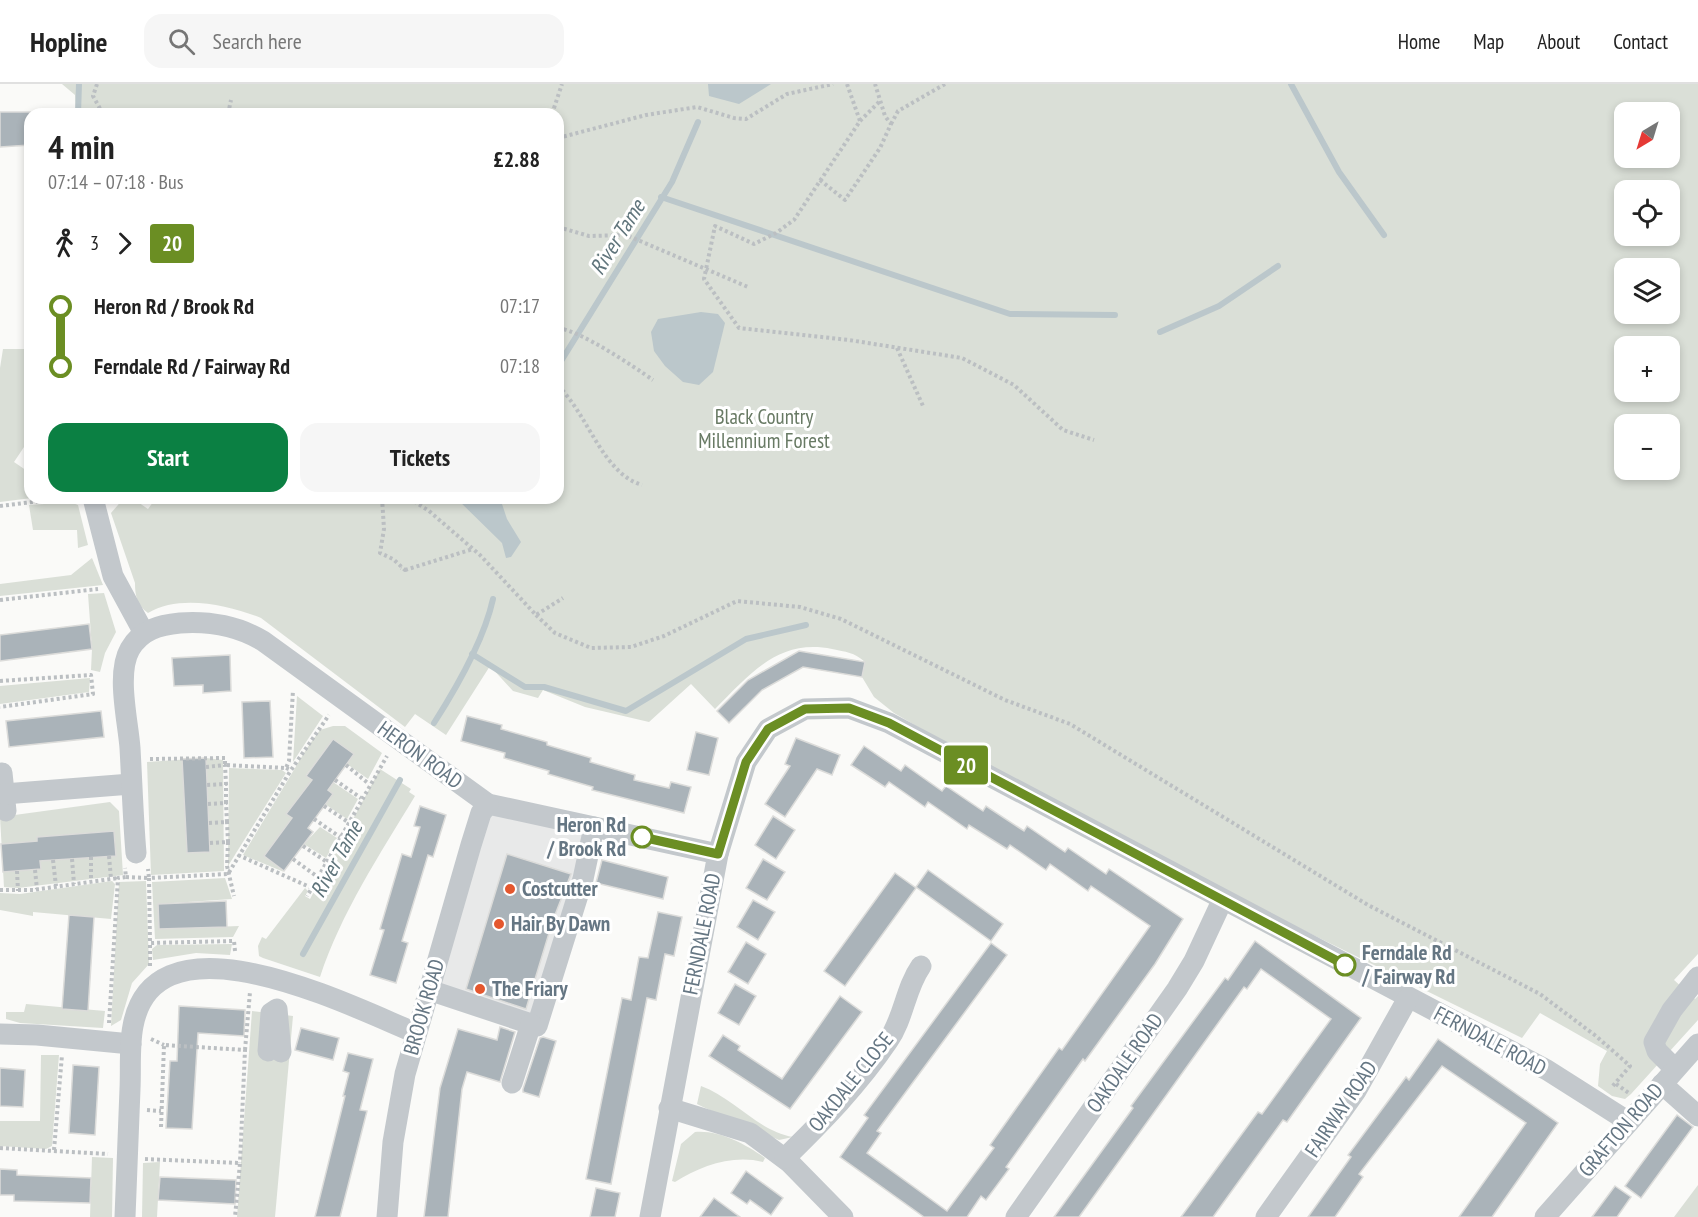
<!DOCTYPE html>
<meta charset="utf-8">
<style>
body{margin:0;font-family:"PT Sans Narrow",sans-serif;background:#f6f6f6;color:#222;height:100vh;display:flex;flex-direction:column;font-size:22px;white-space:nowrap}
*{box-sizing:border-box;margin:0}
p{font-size:20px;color:#767676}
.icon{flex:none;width:33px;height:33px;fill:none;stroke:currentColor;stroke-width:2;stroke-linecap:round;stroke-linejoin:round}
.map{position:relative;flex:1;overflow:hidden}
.side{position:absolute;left:24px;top:24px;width:540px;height:396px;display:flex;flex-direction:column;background:#fff;border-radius:18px;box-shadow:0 3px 9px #0003}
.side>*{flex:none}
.badge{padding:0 12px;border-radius:4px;font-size:21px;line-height:39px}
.needle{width:39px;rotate:218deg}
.fabs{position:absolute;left:1614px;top:18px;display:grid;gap:12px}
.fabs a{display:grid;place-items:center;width:66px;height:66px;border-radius:12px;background:#fff;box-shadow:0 3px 9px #0003;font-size:30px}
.map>.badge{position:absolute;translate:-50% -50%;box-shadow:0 0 0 3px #fff}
.legs{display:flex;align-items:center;gap:9px;height:66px;padding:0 24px;font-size:20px}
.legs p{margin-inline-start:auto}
.head{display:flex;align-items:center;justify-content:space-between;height:102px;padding:0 24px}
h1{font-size:33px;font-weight:800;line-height:45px}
.cta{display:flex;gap:12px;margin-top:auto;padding:12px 24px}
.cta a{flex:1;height:69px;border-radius:18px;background:#0b8043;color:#fff;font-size:24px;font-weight:800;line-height:69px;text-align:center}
.cta a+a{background:#f6f6f6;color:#222}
ul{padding:0 24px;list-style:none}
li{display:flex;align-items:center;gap:21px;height:60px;font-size:22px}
li i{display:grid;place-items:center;width:9px;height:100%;margin:0 8px;background:currentColor}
li i::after{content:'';width:15px;height:15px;margin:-8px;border:4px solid;border-radius:50%;background:#fff}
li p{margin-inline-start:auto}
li:first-child i{background:linear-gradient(#0000 50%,currentColor 0)}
li:last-child i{background:linear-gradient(currentColor 50%,#0000 0)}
header{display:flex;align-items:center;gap:36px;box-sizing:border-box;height:84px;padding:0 30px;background:#fff;border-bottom:2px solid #e0e0e0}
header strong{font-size:28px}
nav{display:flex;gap:33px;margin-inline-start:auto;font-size:21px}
.search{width:420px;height:54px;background:#f6f6f6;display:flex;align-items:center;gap:15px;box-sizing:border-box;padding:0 21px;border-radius:18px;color:#767676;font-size:22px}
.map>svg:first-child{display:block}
.built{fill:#e8e9e9}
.green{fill:#dadfd7;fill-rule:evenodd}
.water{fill:#bbc7cb}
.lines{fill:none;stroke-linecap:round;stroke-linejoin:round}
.stream{stroke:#bbc7cb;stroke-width:6}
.building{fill:#aab3b9;stroke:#dcdcda;stroke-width:1.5}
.path{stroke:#bbbfc2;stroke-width:4;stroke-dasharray:3 3;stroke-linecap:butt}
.minor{stroke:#c3c8cc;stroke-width:21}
.line-1-casing{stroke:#fff;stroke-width:14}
.line-1{stroke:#6b8e23;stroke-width:9}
.stop-1-dot{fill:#fff;stroke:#6b8e23;stroke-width:3}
.poi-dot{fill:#e4572e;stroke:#fff;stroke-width:2}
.labels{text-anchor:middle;stroke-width:6;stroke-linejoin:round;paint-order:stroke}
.park-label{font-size:21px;fill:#687a64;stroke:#fff}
.street-label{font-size:21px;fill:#657683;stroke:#fff}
.stop-label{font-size:21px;font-weight:bold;fill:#657683;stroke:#fff;text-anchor:end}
.poi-label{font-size:21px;font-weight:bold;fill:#657683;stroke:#fff;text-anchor:start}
.water-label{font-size:22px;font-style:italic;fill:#60757c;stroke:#fff}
</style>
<header>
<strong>Hopline</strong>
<div class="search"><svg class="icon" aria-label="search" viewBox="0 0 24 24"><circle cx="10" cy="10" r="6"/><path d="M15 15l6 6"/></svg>Search here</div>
<nav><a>Home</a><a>Map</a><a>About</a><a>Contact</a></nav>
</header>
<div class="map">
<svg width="1698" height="1133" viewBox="0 0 1698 1133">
<rect width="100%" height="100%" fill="#fafaf8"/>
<polygon class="built" points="483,727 594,743 537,942 429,906"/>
<g class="green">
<path d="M62,0H1698V870L1674,896L1695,915L1698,912V936L1631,1010L1625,1015L1612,1012L1598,1002L1600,980L1607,967L1540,929L1522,954L1248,819L958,666L894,629L874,613L862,593L865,578C854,568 846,568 832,565C778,554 749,591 715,625L691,600L649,638L585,623L543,606L538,614L513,607L490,582L446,651L415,630L405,643L261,534C228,521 180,510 148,529C137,521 135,512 135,499L111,429L124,414H132L148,425L156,414H558V30H76L75,11ZM1624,28H1670V74H1624ZM1624,106H1670V152H1624ZM1624,184H1670V230H1624ZM1624,262H1670V308H1624ZM1624,340H1670V386H1624Z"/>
<polygon points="3,265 30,265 30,354 14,378 30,389 32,414 0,418 0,284"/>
<polygon points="47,414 60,414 60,419 70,418 78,421 88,461 78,464 77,446 33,446 29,421 44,420"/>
<polygon points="92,474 103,501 0,512 0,500 71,491"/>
<polygon points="104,509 116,548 105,569 100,588 91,586 92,565 88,510"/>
<polygon points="90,594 89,608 0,620 0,602"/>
<polygon points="297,612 323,632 293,678"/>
<polygon points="333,642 345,642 382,669 368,695 347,680 354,670 333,655 306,691 312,696 286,730 292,734 265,772 284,788 243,771 307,664 320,646"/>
<polygon points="206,674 223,676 224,787 151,791 147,678"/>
<polygon points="229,684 282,686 286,689 228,782"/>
<path d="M380,685L411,705L409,708L415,712C380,770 341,829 320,893L263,874L259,872L258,862L262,853L266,855L305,804L308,807L305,812L310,815Z"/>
<polygon points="333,698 358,715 347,735 325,720 328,706"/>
<polygon points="110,718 119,727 123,791 18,804 4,803 0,733"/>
<polygon points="320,743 337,754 326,774 304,760"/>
<polygon points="225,794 232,815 158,820 159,845 239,842 233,853 155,855 152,798"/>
<polygon points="112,797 115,800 111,835 33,828 33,832 0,826 0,809 20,810"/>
<polygon points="146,797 149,880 132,899 121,936 111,942 119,798"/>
<polygon points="232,860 230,871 196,869 153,876 152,865 157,861"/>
<polygon points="26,920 105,927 103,944 20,939 6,935 6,928 24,928"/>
<polygon points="252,927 293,932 275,1133 237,1133"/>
<polygon points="41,971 59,971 52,1062 46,1065 0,1062 0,1037 40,1037"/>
<path d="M701,1002C734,1014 758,1047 793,1053L779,1056L703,1023L697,1020Z"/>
<path d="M695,1048C720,1046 745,1060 765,1074L763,1078C733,1070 700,1082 675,1098L672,1097L681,1060Z"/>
<polygon points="92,1073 113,1074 112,1133 90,1133"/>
<polygon points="160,1078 157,1133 142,1133 143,1079"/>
<polygon points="1698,1101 1698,1133 1674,1133"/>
</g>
<g class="water">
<polygon points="708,0 771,0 739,20 709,12"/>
<polygon points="701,228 718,230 725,239 713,288 699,301 683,298 665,282 654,267 651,248 658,235"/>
<polygon points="456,414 500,414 507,435 521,458 511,473 506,474 502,459"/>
</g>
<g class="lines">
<g class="stream">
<polyline points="1291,0 1339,88 1384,151"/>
<polyline points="78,30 79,0"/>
<polyline points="661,113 1010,230 1115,231"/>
<polyline points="1160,248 1219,222 1278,182"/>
<polyline points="558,282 672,98 698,38"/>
<polyline points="472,570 525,603 544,603 626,627 746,555 806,541"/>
<path d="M434,639C457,603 484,556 493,515"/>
<polyline points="303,870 400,696"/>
</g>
</g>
<g class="building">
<polygon points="0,28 30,28 30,61 0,63"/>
<polygon points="89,540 92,565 0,577 0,551"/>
<polygon points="799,567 865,578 862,593 803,583 762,606 729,639 717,627 748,596"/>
<polygon points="230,571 231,607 203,609 203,601 174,602 172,574"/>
<polygon points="270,617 273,673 244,674 242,618"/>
<polygon points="101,627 104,653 9,663 6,637"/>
<polygon points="467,632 502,641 501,645 547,658 547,661 591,674 590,678 635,691 634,696 669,704 671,698 691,703 684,729 592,706 593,703 548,690 549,687 504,674 505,669 461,657"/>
<polygon points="696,648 718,654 709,691 687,686"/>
<polygon points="796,654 840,671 832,691 817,685 785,733 765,720 790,682 785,680"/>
<polygon points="333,655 354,670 328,706 333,710 308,744 313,748 284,787 264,772 292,734 286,730 312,696 306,692"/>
<polygon points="864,662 901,687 905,681 942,707 946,702 983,727 986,722 1024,747 1027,742 1065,768 1068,764 1106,790 1109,785 1183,835 1155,880 1085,977 1083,975 1006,1083 1009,1085 986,1116 981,1112 967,1133 924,1133 840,1073 868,1034 864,1031 991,859 1007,871 877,1047 881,1049 867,1069 947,1127 994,1064 990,1061 1059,964 1062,966 1150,842 1091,802 1088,807 1050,780 1046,786 1010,761 1007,765 969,741 967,745 928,718 925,723 889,698 885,703 851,681"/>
<polygon points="206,674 210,768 187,769 182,675"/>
<polygon points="420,722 446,731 433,773 428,771 402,857 408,859 396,899 370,891 384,846 380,845 402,770 411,773 420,743 414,742"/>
<polygon points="773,732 795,746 776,775 755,761"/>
<polygon points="114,747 116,772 40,777 41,785 3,788 1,760 37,757 37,753"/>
<polygon points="507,770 571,790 553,836 526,925 466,905"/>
<polygon points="763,775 785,788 767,816 746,804"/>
<polygon points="602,776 668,793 663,815 596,799"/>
<polygon points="928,786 1003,840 991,857 916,803"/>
<polygon points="895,789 916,804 845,902 824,887"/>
<polygon points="753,816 775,828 758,856 737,843"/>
<polygon points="226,817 227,843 159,845 158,820"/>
<polygon points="658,828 682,833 674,872 665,870 656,916 647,914 611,1100 586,1095 622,914 631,916 639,873 648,874"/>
<polygon points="69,831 94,833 88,927 62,925"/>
<polygon points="1255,857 1361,934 1287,1038 1283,1036 1213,1133 1181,1133 1258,1028 1262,1030 1331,935 1261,885 1247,905 1244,903 1079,1133 1054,1133 1133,1024 1131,1022 1225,894 1228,896"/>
<polygon points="746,858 766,870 748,900 728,888"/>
<polygon points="735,900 756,912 739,941 718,929"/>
<polygon points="840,912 862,928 790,1025 709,972 723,951 740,962 738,966 782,995"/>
<polygon points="179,922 245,926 244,952 198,949 192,1045 166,1044 170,977 177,977"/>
<polygon points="500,943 515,948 500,998 467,988 462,1005 448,1133 424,1133 440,1004 458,945 497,956"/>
<polygon points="301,944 339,954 333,976 295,966"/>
<polygon points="543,953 556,957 539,1013 523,1008 523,1005 540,954"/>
<polygon points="1438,955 1558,1039 1492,1133 1459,1133 1526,1039 1442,982 1359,1090 1363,1093 1335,1133 1308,1133 1351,1073 1348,1071 1406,993 1409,996"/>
<polygon points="348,969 373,975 360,1026 367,1027 340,1133 315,1133 345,1012 343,1012 349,989 343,987"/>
<polygon points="73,981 99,983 95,1051 69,1049"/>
<polygon points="0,984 25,986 23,1023 0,1022"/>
<polygon points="1677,1031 1693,1043 1641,1114 1625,1102"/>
<polygon points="0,1085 17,1086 17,1091 91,1094 90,1119 14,1117 14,1111 0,1111"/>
<polygon points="746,1087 783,1114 771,1131 750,1116 747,1120 731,1109"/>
<polygon points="160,1093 236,1096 235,1120 158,1116"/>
<polygon points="1615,1102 1631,1113 1617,1133 1592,1133"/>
<polygon points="596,1104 620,1109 615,1133 590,1133"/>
<polygon points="714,1114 740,1133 700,1133"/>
</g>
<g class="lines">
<g class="path">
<polyline points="97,0 93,12 103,30"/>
<polyline points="847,0 860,37 794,136 776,149 754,160 715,142 704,195 739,244 849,256 962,274 1014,301 1063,346 1094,356"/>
<polyline points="228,30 231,16"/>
<polyline points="552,30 562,0"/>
<polyline points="860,37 879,18"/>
<polyline points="891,40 898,27 945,0"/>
<polyline points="558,54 646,31 697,23 734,34 746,35 787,10 833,0"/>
<polyline points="820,96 845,116 880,64 891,40 885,32 875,0"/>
<polyline points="558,143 589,152 626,151 748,203"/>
<path d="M558,244C581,247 633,282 653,296"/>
<polyline points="897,264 923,322"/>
<path d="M558,302C588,330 602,389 642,401"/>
<polyline points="382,414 384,445 380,469 393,475 405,486 401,484"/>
<polyline points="409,414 429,427 480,471 536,531 563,514"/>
<polyline points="0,422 41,417 43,414"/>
<polyline points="405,486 473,465"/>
<polyline points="0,516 98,505"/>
<polyline points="536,531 555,549 591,564 631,563 664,552 737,517 800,523 841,535 1005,616 1070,640 1368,821 1540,910 1596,952 1630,982 1611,1004"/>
<polyline points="0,597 91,591 93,610 0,623"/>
<polyline points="150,675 225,674 225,681 286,684 289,677 293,606"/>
<polyline points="346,681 369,700"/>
<polyline points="206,683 225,681 226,700 207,701"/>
<polyline points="286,684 291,686 329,631"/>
<polyline points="335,696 361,714"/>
<polyline points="208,720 226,719 226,700"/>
<polyline points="324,722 348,738"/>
<polyline points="314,735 340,753"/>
<polyline points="209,739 227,738 226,719"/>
<polyline points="228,758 227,782 234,812"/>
<polyline points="210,759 228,758 227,738"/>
<polyline points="303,762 327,778"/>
<polyline points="238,771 312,804 307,812"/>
<polyline points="109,772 111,795"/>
<polyline points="91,773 91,797"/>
<polyline points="72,775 74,800"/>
<polyline points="293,775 318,793"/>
<polyline points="53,776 56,802"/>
<polyline points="35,786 37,805"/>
<polyline points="17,787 18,807"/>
<polyline points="126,793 149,794 148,785"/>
<polyline points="312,804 387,672"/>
<polyline points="0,806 33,806 118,794"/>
<polyline points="235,867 234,857 150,859 149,794 228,790 291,686"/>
<polyline points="150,882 150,859"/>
<polyline points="109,939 118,794 126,793 125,784"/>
<polyline points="151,955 164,961"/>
<polyline points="245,966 250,908"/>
<polyline points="1616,1000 1630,1010"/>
<polyline points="147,1026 161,1027"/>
<polyline points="161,1043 164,961 245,966 240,1079"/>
<polyline points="0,1064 108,1070"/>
<polyline points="54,1066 62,971"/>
<polyline points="145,1075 240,1079 235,1133"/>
</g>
<g class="minor">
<polyline points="93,414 113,492 144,549"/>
<polyline points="2,689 6,727"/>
<polyline points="4,710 131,700"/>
<path d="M136,769C133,734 132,699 130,664C128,637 116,589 130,565C141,546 159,541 180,539C209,537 238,542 263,557L488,720L718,770"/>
<polyline points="429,906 537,942 583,795 594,743"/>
<polyline points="0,950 37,951 131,960"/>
<polyline points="268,967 271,929 277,925 281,968"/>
<polyline points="1675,985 1657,967 1654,958 1672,926 1698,893"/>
<polyline points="512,999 531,940"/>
<polyline points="1662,1000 1698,1032"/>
<polyline points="669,1024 750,1049 789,1078 843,1133"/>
<path d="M785,1074C822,1038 859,1000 888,957C904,934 905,905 921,882"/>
<path d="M125,1133C127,1090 128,1048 130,1005C131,985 129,962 133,942C155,822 352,923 416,949"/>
<polyline points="387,1133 393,1058 405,990 471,761 481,729 488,720"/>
<polyline points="650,1133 718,770 746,678 768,645 805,625 849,624 889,639 1547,986 1629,1038"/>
<polyline points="1016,1133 1177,905 1194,877 1222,817"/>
<polyline points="1266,1133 1356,1007 1408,914"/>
<polyline points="1545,1133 1698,960"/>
</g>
</g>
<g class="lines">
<g class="line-1-casing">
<polyline id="line-1" points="642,753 718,770 746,678 768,645 805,625 849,624 889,639 1345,881"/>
</g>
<use href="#line-1" class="line-1"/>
</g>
<g class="stop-1-dot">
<circle cx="642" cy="753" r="10"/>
<circle cx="1345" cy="881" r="10"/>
</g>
<g class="poi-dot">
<circle cx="510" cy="805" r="6"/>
<circle cx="499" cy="840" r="6"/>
<circle cx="480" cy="905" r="6"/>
</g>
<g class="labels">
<g class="park-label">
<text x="764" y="340">Black Country<tspan x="764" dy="24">Millennium Forest</tspan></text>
</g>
<g class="street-label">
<text transform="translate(420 671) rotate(36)" y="7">HERON ROAD</text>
<text transform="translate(702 850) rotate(-79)" y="7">FERNDALE ROAD</text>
<text transform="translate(424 923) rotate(-74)" y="7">BROOK ROAD</text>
<text transform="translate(1490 957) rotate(28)" y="7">FERNDALE ROAD</text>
<text transform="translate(1125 979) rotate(-55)" y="7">OAKDALE ROAD</text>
<text transform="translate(851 998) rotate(-51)" y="7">OAKDALE CLOSE</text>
<text transform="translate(1341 1025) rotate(-56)" y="7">FAIRWAY ROAD</text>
<text transform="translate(1621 1046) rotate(-49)" y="7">GRAFTON ROAD</text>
</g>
<g class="stop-label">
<text x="626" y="748">Heron Rd<tspan x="626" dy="24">/ Brook Rd</tspan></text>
<text x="1362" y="876" text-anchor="start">Ferndale Rd<tspan x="1362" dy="24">/ Fairway Rd</tspan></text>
</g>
<g class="poi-label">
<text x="522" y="812">Costcutter</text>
<text x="511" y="847">Hair By Dawn</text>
<text x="492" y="912">The Friary</text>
</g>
<g class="water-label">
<text transform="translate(617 153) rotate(-58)" y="8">River Tame</text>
<text transform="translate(336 775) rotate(-61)" y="8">River Tame</text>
</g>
</g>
</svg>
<div class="fabs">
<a><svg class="needle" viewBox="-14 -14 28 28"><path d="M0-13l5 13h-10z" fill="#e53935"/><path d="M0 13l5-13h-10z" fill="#767676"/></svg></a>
<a><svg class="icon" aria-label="locate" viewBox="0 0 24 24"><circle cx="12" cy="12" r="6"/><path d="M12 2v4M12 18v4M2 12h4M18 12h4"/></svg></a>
<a><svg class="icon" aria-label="layers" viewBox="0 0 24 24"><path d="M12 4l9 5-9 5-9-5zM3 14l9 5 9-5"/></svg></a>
<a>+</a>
<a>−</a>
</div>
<b class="badge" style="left:966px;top:681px;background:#6b8e23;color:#fff">20</b>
<section class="side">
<div class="head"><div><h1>4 min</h1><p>07:14 – 07:18 · Bus</p></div><b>£2.88</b></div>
<div class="legs"><svg class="icon" aria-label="walk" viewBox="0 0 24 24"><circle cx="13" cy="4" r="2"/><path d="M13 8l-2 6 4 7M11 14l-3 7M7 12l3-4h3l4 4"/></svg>3<svg class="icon" aria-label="forward" viewBox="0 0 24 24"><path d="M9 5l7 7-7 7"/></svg><b class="badge" style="background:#6b8e23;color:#fff">20</b></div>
<ul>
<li><i style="color:#6b8e23"></i><b>Heron Rd / Brook Rd</b><p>07:17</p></li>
<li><i style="color:#6b8e23"></i><b>Ferndale Rd / Fairway Rd</b><p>07:18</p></li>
</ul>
<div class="cta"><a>Start</a><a>Tickets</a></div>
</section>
</div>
